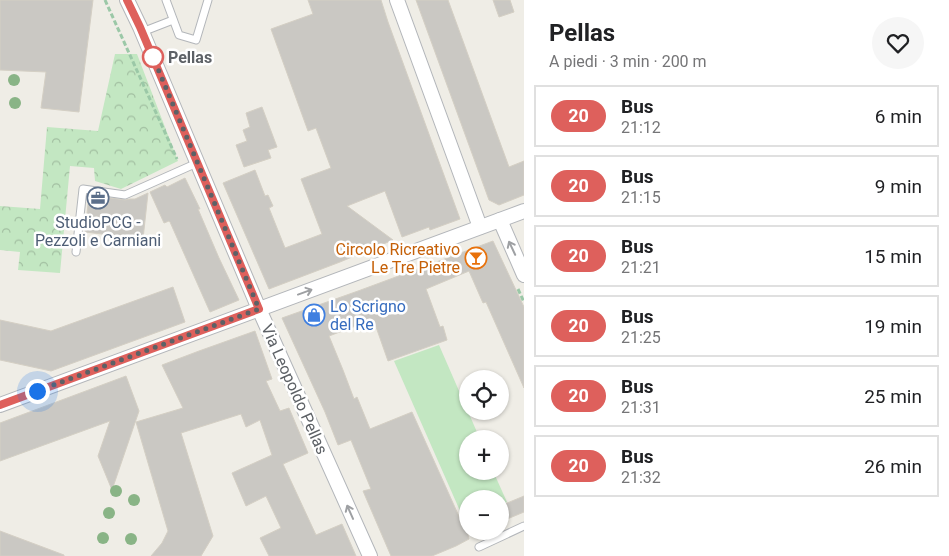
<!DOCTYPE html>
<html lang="it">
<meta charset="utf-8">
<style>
body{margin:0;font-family:Roboto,sans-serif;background:#f6f6f6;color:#202124;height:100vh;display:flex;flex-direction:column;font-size:19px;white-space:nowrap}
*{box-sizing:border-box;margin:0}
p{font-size:16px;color:#757577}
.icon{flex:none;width:28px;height:28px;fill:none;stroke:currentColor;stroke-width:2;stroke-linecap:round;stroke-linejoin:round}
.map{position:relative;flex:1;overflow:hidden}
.drawer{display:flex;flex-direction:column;background:#fff;width:425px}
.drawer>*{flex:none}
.badge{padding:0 10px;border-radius:16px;font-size:18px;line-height:32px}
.fabs{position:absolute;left:459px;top:370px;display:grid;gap:10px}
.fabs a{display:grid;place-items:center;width:50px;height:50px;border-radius:50%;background:#fff;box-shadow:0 1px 4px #0004;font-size:25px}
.you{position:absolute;width:25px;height:25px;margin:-12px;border:4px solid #fff;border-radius:50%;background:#1a73e8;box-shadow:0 0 0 8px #1a73e833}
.map>.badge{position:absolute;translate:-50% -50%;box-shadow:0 0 0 2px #fff}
.round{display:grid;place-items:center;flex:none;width:52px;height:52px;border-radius:26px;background:#f6f6f6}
.overview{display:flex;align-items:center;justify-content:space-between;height:85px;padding:0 25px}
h1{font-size:24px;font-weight:700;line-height:38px}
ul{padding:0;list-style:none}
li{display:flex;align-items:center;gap:15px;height:62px;margin:0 10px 8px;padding:0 15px;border:2px solid #e0e0e0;border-radius:0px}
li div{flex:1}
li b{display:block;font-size:19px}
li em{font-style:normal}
li .badge{min-width:55px;font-weight:700;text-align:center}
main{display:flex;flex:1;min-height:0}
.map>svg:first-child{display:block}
.green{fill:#c3e7c2}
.forest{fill:url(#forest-crowns)}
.building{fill:#cac8c3;stroke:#d4cfc4}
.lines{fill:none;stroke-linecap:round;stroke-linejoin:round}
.lane-casing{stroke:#b3b6ba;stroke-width:9}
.street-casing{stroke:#b3b6ba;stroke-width:16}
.path{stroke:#9bc8a7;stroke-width:3;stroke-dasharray:5 2.5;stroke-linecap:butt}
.lane{stroke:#fff;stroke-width:7}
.street{stroke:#fff;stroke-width:14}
.tree{fill:#89b486}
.oneway{stroke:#9ea0a3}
.line-casing{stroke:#fff;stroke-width:11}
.line{stroke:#de605c;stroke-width:8}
.walk{stroke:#5d6166;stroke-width:5;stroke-dasharray:0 9}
.stop-dot{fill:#fff;stroke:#de605c;stroke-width:2.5}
.labels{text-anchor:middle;stroke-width:5;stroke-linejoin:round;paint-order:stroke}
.stop-label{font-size:16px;font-weight:bold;fill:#5d6166;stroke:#fff;text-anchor:start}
.service-label{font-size:16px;fill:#4e5e75;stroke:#fff}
.food-label{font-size:16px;fill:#c56008;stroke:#fff;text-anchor:end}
.shop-label{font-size:16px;fill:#366cbe;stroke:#fff;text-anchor:start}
.street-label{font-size:16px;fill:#5d6166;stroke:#fff}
</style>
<main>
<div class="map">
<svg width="524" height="556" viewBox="0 0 524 556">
<defs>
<pattern id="forest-crowns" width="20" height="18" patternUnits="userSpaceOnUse" patternTransform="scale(1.25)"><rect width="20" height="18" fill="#c3e7c2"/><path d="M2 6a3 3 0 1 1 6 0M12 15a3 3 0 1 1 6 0" fill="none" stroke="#a2bfa1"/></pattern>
</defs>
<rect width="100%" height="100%" fill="#efede6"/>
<polygon class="green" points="439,345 480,439 468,439 468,471 493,471 507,502 500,505 500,499 468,499 467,519 464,520 394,361"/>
<polygon class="forest" points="115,54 137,54 178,161 121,189 95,181 94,168 70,166 60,273 18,270 20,252 0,250 0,206 40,209 47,127 98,131"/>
<g class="building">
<polygon points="0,0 93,0 79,112 41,108 46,72 0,70"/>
<polygon points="308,0 381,0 388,22 460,219 430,230 429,227 402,237 385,191 347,206 393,240 340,262 269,289 223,183 255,170 265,196 268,195 273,206 269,208 285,248 322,234 301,179 331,168 316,128 308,131 271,29 313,14"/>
<polygon points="416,0 448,0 509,167 524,161 524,195 499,205 489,200"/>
<polygon points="493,0 510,0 514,12 499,17"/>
<polygon points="262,107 277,147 268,150 271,158 244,167 236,145 247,141 243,130 250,127 246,113"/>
<polygon points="185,178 200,209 198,209 219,258 239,300 210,312 170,222 169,221 164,223 150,192 165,185 167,187"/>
<polygon points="148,193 143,239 85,232 89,195 125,200 130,199 135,199"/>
<polygon points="493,241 524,307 524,388 486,302 483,303 469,271 426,289 440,327 443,326 447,340 388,361 375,324 371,326 369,321 329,336 343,370 354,399 357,397 370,429 412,412 462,523 468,520 468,535 469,539 456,546 432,556 391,556 363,491 371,489 351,440 338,445 325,412 282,318 358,291"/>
<polygon points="173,287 185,322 51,371 0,360 0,320 51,331"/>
<polygon points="255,331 272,379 266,381 280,411 289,408 308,453 283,464 316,535 342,524 356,556 269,556 260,538 281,528 266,496 246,506 232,473 272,455 260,420 246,427 241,414 181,433 213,536 201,556 151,556 162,543 168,531 136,422 183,408 162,365 199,351"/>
<polygon points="126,376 139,411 112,490 98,456 110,421 0,461 0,423"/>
<polygon points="524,496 524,512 500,522 500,506"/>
<polygon points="0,531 64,555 64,556 0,556"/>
</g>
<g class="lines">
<g class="lane-casing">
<g id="lane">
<polyline points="166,0 179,35 196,40 208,0"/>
<polyline points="142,32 173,20"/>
<polyline points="76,252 83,189 125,195 197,163"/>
<polyline points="479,547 524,526"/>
</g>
</g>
<g class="street-casing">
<g id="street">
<polyline points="127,0 140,27 259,309 370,556"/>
<polyline points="397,0 480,227"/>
<polyline points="500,220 524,275"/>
<polyline points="0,405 524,211"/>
</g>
</g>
<g class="path">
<polyline points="105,0 177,159"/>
<polyline points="518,289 524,302"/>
</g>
<use href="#lane" class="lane"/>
<use href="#street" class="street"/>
</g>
<g class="tree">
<circle cx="14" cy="80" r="6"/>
<circle cx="15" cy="103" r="6"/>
<circle cx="116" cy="491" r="6"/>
<circle cx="134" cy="500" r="6"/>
<circle cx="109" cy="513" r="6"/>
<circle cx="103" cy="538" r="6"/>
<circle cx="131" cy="539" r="6"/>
</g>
<defs><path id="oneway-shaft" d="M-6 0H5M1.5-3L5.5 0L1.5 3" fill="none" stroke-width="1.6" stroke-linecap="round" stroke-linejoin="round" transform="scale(1.25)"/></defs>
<g class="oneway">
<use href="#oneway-shaft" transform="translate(512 248) rotate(-115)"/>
<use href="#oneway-shaft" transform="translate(305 292) rotate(-20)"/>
<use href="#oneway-shaft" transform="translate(350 512) rotate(-114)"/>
</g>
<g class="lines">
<g class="line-casing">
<polyline id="line" points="0,405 259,309 140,27 127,0"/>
</g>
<use href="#line" class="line"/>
<polyline class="walk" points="37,391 259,309 153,57"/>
</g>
<defs>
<g id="office-ring" transform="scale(1.125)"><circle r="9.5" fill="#fff" stroke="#5c6f8a" stroke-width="1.5"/><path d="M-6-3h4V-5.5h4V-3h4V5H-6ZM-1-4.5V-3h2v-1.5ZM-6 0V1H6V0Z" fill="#5c6f8a"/></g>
<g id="bar-ring" transform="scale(1.125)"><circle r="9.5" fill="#fff" stroke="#e8710a" stroke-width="1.5"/><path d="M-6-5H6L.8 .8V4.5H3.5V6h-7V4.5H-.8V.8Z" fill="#e8710a"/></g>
<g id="shop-ring" transform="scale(1.125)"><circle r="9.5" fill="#fff" stroke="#3f7fe0" stroke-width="1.5"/><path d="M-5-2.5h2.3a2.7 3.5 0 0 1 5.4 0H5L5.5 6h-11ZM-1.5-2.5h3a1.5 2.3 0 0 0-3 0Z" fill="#3f7fe0"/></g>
</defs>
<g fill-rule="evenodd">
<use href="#office-ring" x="98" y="198"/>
<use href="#bar-ring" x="476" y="258"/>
<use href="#shop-ring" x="314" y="315"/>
</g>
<circle class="stop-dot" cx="153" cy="57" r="10"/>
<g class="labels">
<g class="stop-label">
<text x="168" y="63">Pellas</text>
</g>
<g class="service-label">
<text x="98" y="228">StudioPCG -<tspan x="98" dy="18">Pezzoli e Carniani</tspan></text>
</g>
<g class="food-label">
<text x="460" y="255">Circolo Ricreativo<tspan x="460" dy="18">Le Tre Pietre</tspan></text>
</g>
<g class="shop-label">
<text x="330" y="312">Lo Scrigno<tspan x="330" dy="18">del Re</tspan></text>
</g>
<g class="street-label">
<text transform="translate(295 389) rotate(66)" y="6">Via Leopoldo Pellas</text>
</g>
</g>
</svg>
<div class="fabs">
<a><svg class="icon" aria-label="locate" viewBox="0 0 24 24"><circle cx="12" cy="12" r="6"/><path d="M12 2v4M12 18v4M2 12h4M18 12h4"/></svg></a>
<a>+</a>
<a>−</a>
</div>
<div class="you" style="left:37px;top:391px"></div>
</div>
<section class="drawer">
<div class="overview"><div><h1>Pellas</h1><p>A piedi · 3 min · 200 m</p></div><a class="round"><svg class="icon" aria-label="heart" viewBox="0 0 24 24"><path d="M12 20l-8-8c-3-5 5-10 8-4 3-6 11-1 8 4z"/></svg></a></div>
<ul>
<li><span class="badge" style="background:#de605c;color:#fff">20</span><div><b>Bus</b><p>21:12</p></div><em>6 min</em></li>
<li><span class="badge" style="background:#de605c;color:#fff">20</span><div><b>Bus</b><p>21:15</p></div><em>9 min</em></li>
<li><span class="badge" style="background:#de605c;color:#fff">20</span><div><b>Bus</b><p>21:21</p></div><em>15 min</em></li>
<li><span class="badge" style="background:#de605c;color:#fff">20</span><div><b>Bus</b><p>21:25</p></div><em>19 min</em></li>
<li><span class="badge" style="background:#de605c;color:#fff">20</span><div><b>Bus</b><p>21:31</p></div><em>25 min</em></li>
<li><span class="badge" style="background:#de605c;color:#fff">20</span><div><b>Bus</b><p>21:32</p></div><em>26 min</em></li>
</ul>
</section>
</main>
